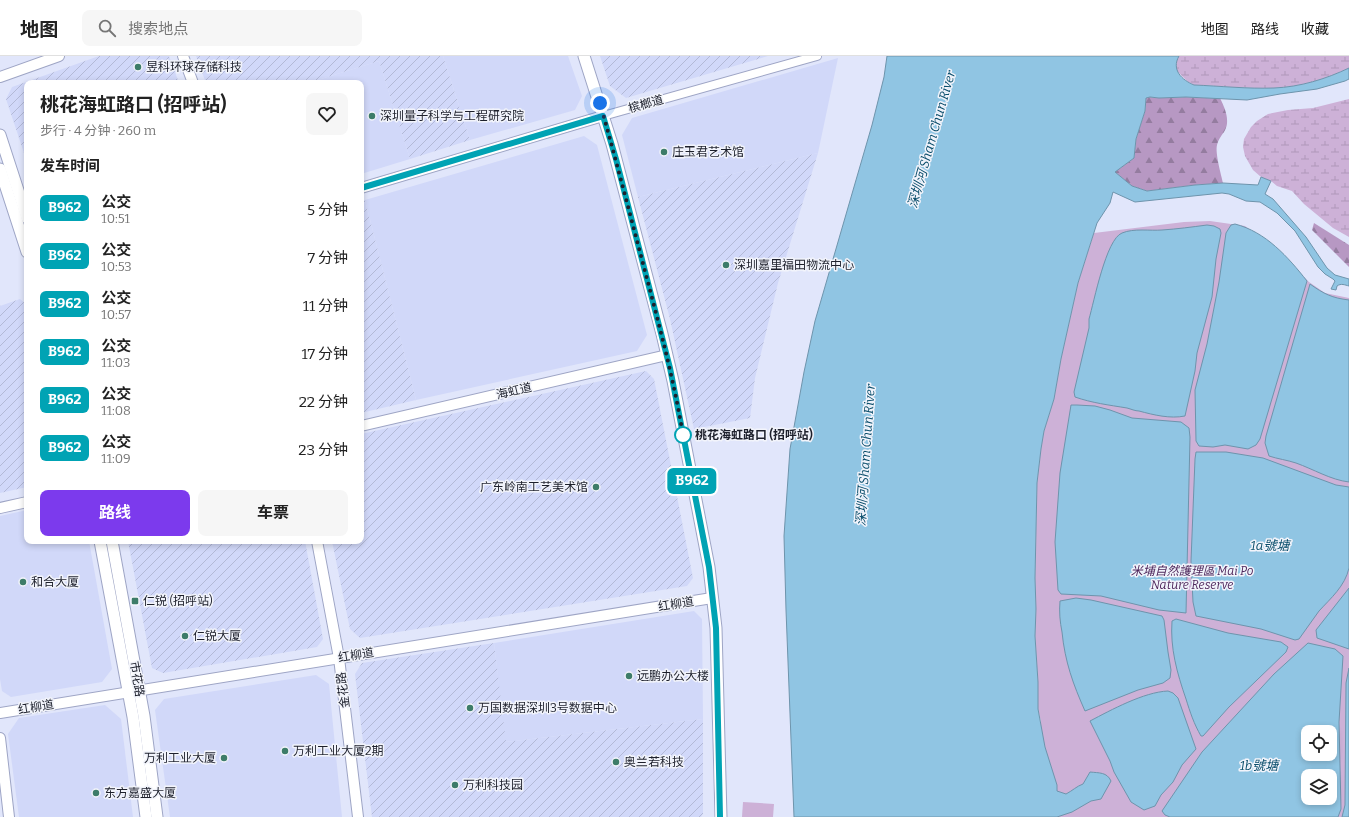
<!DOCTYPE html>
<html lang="zh">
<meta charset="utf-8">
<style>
body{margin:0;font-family:Bitter,"Noto Sans SC",serif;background:#f6f6f6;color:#222;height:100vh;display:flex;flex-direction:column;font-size:15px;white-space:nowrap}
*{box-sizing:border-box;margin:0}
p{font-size:13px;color:#767676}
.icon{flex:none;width:22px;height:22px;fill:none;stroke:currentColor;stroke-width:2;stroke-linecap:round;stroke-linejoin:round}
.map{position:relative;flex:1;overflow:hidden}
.sheet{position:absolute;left:24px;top:24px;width:340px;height:464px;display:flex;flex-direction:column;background:#fff;border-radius:8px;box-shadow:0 2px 6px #0003}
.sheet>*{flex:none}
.badge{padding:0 8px;border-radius:6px;font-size:14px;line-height:26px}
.controls{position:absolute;left:1301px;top:669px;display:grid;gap:8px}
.controls a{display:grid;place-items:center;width:36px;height:36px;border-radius:8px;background:#fff;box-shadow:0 2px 6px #0003;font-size:20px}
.you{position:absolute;width:20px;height:20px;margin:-10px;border:3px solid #fff;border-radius:50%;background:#1a73e8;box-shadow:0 0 0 6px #1a73e833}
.map>.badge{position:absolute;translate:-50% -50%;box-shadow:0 0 0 2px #fff}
h2{padding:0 16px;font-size:15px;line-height:36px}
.round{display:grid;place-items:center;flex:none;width:42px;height:42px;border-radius:8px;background:#f6f6f6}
.head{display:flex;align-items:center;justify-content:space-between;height:68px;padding:0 16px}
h1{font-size:19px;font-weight:700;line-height:30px}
.action{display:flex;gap:8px;margin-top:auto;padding:8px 16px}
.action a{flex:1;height:46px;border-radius:8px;background:#7c3aed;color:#fff;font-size:16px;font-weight:700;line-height:46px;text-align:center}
.action a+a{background:#f6f6f6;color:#222}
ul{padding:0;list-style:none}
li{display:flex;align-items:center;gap:12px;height:48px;padding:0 16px}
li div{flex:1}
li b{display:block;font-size:15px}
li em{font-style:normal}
li .badge{min-width:44px;font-weight:700;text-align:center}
header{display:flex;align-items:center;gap:24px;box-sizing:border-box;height:56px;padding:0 20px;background:#fff;border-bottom:1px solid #e0e0e0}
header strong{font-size:19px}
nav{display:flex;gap:22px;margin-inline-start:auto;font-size:14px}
.search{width:280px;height:36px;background:#f6f6f6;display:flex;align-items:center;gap:10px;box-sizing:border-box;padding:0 14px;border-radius:8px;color:#767676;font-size:15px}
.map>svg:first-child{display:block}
.built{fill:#d1d8f9}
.industrial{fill:url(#industrial-furrows)}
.forest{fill:url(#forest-firs)}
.wetland{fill:url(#wetland-marsh)}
.park{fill:#cdb1d7;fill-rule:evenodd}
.water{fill:#90c5e3;stroke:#6e94ac;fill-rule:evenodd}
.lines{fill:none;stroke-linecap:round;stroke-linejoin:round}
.minor-casing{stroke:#9ea5c5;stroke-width:10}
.tertiary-casing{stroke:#9ea5c5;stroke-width:12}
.secondary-casing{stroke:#9ea5c5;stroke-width:13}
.minor{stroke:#fff;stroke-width:8}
.tertiary{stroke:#fff;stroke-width:10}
.secondary{stroke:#fff;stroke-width:11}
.line-casing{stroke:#fff;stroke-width:9}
.line{stroke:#00a3b4;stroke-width:6}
.walk{stroke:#1d202c;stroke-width:4;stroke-dasharray:0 7.2}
.poi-dot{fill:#3d7c69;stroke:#f2f4fb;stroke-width:1.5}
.stop-dot{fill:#fff;stroke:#00a3b4;stroke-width:2}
.labels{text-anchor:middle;stroke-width:3;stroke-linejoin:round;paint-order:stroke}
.poi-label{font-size:12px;fill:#1d202c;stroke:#f2f4fb;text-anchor:start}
.street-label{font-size:12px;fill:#1d202c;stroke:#f2f4fb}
.stop-label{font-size:12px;font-weight:bold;fill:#1d202c;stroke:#f2f4fb;text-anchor:start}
.park-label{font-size:12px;font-style:italic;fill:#4e275c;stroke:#f2f4fb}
.water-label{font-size:13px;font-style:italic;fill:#0a4e6c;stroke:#f2f4fb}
</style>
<header>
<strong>地图</strong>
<div class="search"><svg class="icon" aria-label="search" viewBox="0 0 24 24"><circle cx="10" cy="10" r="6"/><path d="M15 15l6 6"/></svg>搜索地点</div>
<nav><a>地图</a><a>路线</a><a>收藏</a></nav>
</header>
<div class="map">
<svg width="1349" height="761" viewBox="0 0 1349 761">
<defs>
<pattern id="industrial-furrows" width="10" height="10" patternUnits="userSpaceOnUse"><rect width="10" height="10" fill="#d1d8f9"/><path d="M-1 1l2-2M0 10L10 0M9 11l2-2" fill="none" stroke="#b3b9d6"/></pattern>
<pattern id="forest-firs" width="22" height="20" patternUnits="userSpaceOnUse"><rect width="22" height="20" fill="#b798c3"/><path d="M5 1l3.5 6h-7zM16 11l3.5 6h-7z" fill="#947c9f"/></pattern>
<pattern id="wetland-marsh" width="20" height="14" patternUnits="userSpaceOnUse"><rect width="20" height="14" fill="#cdb1d7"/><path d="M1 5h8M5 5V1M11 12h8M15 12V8" fill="none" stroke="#b098b9"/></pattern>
</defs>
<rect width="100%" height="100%" fill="#e1e6fb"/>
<g class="built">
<polygon points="443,0 568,0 582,40 575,54 470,84"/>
<polygon points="838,2 818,97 638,141 622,79 632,62"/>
<polygon points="379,5 410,103 361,118 361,27 308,27"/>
<polygon points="584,80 597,89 647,279 637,295 416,344 365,144"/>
<polygon points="27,454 27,485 89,485 112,613 102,626 11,641 2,635 0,623 0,460"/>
<polygon points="694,555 702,563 703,663 505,686 494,587"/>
<polygon points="316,619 329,628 342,761 170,761 155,654 164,643"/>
<polygon points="105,649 121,663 133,761 19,761 8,678 19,662"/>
</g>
<g class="industrial">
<polygon points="99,0 169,0 179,27 27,27 27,106 6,43 12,31"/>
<polygon points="196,0 443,0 470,84 410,103 379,5 308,27 206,27"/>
<polygon points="600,0 768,0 626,42 610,30"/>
<polygon points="818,97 778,227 755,322 750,362 694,373 670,263 638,141"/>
<polygon points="365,144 416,344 361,357 361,145"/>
<polygon points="20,243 27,249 27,431 0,437 0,250"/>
<polygon points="646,315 654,323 693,522 687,530 360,582 350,573 332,485 361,485 361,378"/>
<polygon points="128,485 305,485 323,583 317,591 163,617 152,612"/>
<polygon points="494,587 506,686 703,663 703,758 701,761 372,761 355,618 362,607"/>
</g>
<g class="forest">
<path d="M1150,41C1162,43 1173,41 1185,41C1197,41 1208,43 1220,42C1225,52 1231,66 1224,76C1221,80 1218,84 1217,89C1215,97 1221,118 1223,127L1195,129L1147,135L1132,130L1115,116L1134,102L1136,83L1145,55L1146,42Z"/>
<polygon points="1314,167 1349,189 1349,211 1312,174"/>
</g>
<g class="wetland">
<path d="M1146,0H1349V12C1326,23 1300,31 1275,32C1248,33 1221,30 1194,29L1188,26L1177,15Z"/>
<polygon points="1349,43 1349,181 1333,172 1304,148 1292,135 1277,130 1271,125 1261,121 1253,114 1245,100 1243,91 1244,83 1251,71 1257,65 1268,58 1288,54 1313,52"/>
</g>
<g class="park">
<path d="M1210,165L1245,170L1279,197L1309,226L1325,237L1349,242V761H925L1041,666L1038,653V626L1035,580L1036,553L1035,522L1037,427L1041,393L1044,375L1054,343L1061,303L1078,227L1094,177L1184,166ZM1308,676H1330V698H1308ZM1308,720H1330V742H1308Z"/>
<polygon points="743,746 774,748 773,761 742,761"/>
</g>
<g class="water">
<path d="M887,0H1179C1171,14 1182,24 1194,29C1220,30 1248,33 1274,32C1300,31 1326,23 1349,12V23L1345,25L1317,33L1280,38L1247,44L1186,41L1159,42L1150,41L1146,42L1145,55L1136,83L1134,102L1115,116L1132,130L1147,135L1195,129L1223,127L1258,129L1261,121L1271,125L1265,138L1273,143L1306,181L1327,212L1335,219L1349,223V230C1345,229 1341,227 1337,230L1336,234L1331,233L1335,225L1333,223L1325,218L1318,211L1295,175L1277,157L1260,146L1246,145L1229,138L1222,137L1135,146L1113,136L1110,147L1097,167L1078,227L1061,303L1054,343L1044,375L1041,393L1037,427L1035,522L1036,553L1035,580L1038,626V653L1045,691L1057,729V735L1066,738C1072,735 1077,730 1083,728L1090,716C1099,717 1107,716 1111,725L1101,743L1091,745L1072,756L1057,761H794L786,554L784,480L790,393L804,316L815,265L872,69L884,21Z"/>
<path d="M1235,168C1266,176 1288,201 1307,225L1260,383L1256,389L1248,393L1225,389L1213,391L1199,390L1196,385L1195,334L1207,288L1219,226L1226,177L1231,169Z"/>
<path d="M1207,169L1214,170L1220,173L1221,177L1216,203L1212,241L1197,297L1195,315L1185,360C1170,363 1154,359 1139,355C1135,355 1131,353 1127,352C1109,349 1092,347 1075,341L1074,336L1089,272V263C1094,246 1106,183 1122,177C1134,172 1150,175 1162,174C1177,173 1192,171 1207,169Z"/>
<path d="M1310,228C1324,238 1332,242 1349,244V426C1331,424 1313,413 1296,407C1287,404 1278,403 1269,400L1265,387L1266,380Z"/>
<polygon points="1071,349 1077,349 1095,350 1110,354 1132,362 1181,366 1189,372 1190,381 1186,557 1159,554 1101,540 1061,538 1058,534 1055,486 1060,417"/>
<path d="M1196,396H1226L1263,402L1336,429L1349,431V512C1345,530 1331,542 1319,555C1312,564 1306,574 1299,583L1295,584L1261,573L1196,560L1193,546L1191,505L1195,403Z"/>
<polygon points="1349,532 1349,593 1317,582 1316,574"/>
<path d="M1076,542L1091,544L1162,560L1164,564L1168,596L1171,614L1170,622L1163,627L1138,634L1085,655C1073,628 1065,606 1062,576C1060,566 1059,556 1060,545Z"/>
<path d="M1176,563L1228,577L1281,586L1288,591L1286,596L1229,651L1203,680H1201C1194,668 1190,656 1186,643C1177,617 1170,592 1172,565Z"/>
<path d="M1308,587L1335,593L1343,600L1339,666L1341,753L1338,761H1170L1165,759L1162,755L1202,696L1274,618ZM1308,676H1330V698H1308ZM1308,720H1330V742H1308Z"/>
<polygon points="1349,612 1349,761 1342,761 1345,749 1346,627"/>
<path d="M1168,635L1173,637L1178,642L1196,693L1182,709L1173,726L1161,739L1155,750L1144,754L1131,746L1114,716L1110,705L1090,665C1111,654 1144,636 1168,635Z"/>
</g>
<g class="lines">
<g class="minor-casing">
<polyline id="minor" points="603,60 817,0"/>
</g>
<g class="tertiary-casing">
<g id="tertiary">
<polyline points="183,0 193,27"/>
<polyline points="0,21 59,0"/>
<polyline points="361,132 603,60"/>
<polyline points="361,370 667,299"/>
<polyline points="0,452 27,446"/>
<polyline points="317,485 339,602 358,761"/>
<polyline points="0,657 712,542"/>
<polyline points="0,682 9,761"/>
</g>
</g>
<g class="secondary-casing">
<g id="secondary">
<polyline points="584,0 612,88 662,278 673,325 709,511 716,572 721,761"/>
<polyline points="0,79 27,162"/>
<polyline points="0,113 27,196"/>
<polyline points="100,485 133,661 146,761"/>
<polyline points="112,485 144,660 157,761"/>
</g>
</g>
<use href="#minor" class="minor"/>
<use href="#tertiary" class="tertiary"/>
<use href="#secondary" class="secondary"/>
</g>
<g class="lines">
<g class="line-casing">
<polyline id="line" points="361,132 603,60 616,103 670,312 709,511 716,572 720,761"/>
</g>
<use href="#line" class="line"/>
<path class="walk" d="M600,47C616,104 631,162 646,219C660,272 674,325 683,379"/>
</g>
<g class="poi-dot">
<circle cx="138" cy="11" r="4"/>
<circle cx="372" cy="60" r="4"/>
<circle cx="664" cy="96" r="4"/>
<circle cx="726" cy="209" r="4"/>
<circle cx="596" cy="431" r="4"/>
<circle cx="23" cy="526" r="4"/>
<rect x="131" y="541" width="8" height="8" rx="2"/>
<circle cx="185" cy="580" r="4"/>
<circle cx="629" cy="620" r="4"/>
<circle cx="470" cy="652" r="4"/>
<circle cx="285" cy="695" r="4"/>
<circle cx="224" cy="702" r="4"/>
<circle cx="616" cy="706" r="4"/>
<circle cx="455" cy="729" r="4"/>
<circle cx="96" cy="737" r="4"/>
</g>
<circle class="stop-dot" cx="683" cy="379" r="8"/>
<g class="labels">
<g class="poi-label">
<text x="146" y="15">昱科环球存储科技</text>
<text x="380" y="64">深圳量子科学与工程研究院</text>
<text x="672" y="100">庄玉君艺术馆</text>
<text x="734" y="213">深圳嘉里福田物流中心</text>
<text x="588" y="435" text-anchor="end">广东岭南工艺美术馆</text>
<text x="31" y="530">和合大厦</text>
<text x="143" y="549">仁锐 (招呼站)</text>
<text x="193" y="584">仁锐大厦</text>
<text x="637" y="624">远鹏办公大楼</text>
<text x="478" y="656">万国数据深圳3号数据中心</text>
<text x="293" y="699">万利工业大厦2期</text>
<text x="216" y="706" text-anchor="end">万利工业大厦</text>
<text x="624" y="710">奥兰若科技</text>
<text x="463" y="733">万利科技园</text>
<text x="104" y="741">东方嘉盛大厦</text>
</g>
<g class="street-label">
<text transform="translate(646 48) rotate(-16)" y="4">槟榔道</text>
<text transform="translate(514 335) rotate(-13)" y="4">海虹道</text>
<text transform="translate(676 548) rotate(-9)" y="4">红柳道</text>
<text transform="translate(356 599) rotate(-9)" y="4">红柳道</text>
<text transform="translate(137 623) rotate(80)" y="4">市花路</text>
<text transform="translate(343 634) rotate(-97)" y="4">金花路</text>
<text transform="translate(36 651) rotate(-9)" y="4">红柳道</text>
</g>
<g class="stop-label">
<text x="695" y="383">桃花海虹路口 (招呼站)</text>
</g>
<g class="park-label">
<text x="1192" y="519">米埔自然護理區 Mai Po<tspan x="1192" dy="14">Nature Reserve</tspan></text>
</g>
<g class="water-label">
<text transform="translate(931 83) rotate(-74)" y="5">深圳河 Sham Chun River</text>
<text transform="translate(865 399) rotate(-86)" y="5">深圳河 Sham Chun River</text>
<text x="1270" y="494">1a號塘</text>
<text x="1259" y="714">1b號塘</text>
</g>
</g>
</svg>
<div class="controls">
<a><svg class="icon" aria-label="locate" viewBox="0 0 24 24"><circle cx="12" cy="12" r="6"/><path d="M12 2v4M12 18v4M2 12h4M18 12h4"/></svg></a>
<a><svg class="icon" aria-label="layers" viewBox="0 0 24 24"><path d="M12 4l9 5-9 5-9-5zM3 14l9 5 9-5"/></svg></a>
</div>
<div class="you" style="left:600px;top:47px"></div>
<b class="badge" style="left:692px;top:425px;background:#00a3b4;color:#fff">B962</b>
<section class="sheet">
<div class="head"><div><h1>桃花海虹路口 (招呼站)</h1><p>步行 · 4 分钟 · 260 m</p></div><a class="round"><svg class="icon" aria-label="heart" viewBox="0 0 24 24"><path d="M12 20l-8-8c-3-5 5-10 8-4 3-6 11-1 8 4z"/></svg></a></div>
<h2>发车时间</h2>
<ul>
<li><span class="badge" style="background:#00a3b4;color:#fff">B962</span><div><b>公交</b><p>10:51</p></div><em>5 分钟</em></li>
<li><span class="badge" style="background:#00a3b4;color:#fff">B962</span><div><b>公交</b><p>10:53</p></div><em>7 分钟</em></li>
<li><span class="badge" style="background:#00a3b4;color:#fff">B962</span><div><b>公交</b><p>10:57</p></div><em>11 分钟</em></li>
<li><span class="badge" style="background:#00a3b4;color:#fff">B962</span><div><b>公交</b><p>11:03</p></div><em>17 分钟</em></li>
<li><span class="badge" style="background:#00a3b4;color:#fff">B962</span><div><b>公交</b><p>11:08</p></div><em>22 分钟</em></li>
<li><span class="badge" style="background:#00a3b4;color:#fff">B962</span><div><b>公交</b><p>11:09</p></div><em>23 分钟</em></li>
</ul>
<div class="action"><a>路线</a><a>车票</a></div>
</section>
</div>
